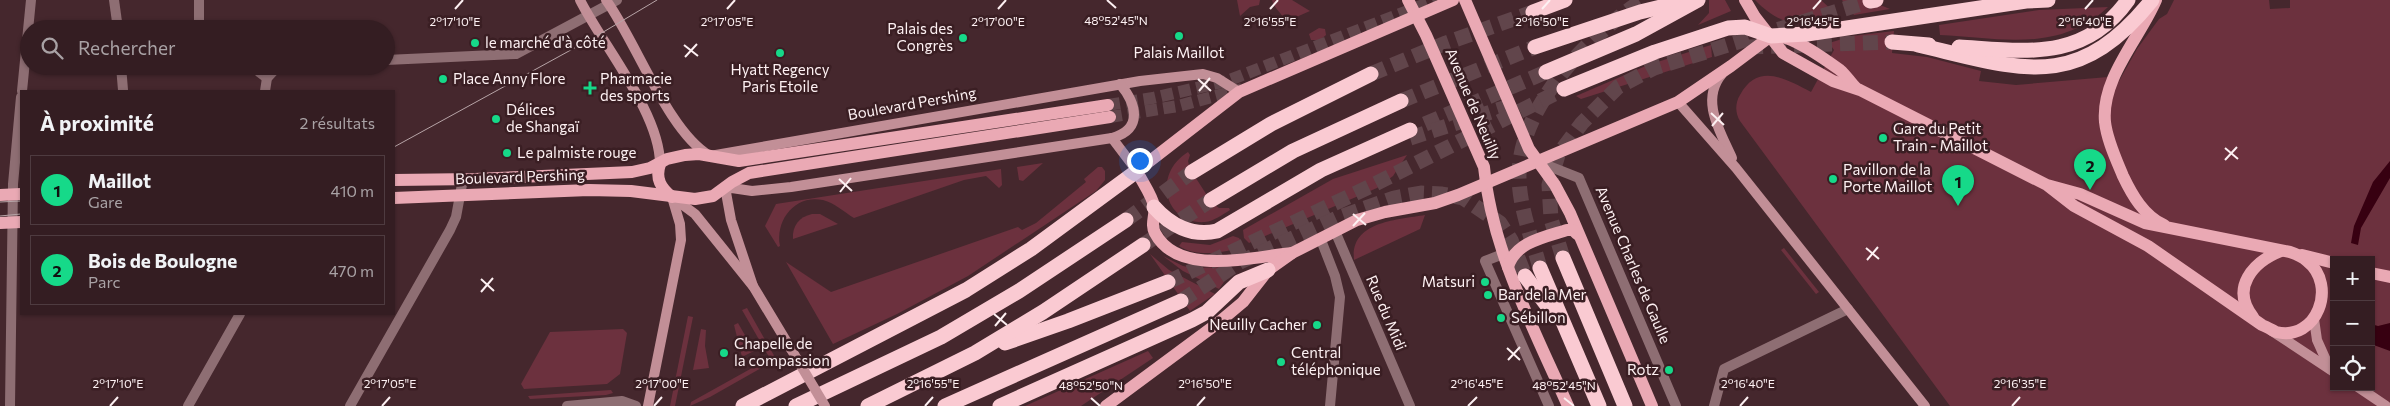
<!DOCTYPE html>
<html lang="fr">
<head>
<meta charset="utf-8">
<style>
	:root { --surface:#341d22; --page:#3f2a2f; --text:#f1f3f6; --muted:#a9a2a5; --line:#4e3b40; --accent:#16d989 }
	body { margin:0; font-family:Commissioner,sans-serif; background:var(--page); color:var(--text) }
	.controls { position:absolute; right:15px; bottom:15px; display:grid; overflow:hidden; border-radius:0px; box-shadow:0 1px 4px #0004 }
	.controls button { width:45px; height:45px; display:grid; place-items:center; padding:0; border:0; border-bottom:1px solid var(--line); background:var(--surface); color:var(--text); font:25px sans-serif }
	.you { position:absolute; left:1139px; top:160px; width:18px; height:18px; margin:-12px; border:4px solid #fff; border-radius:50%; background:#1a73e8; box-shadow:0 0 0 8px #1a73e833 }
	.badge { display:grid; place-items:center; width:32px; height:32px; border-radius:50%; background:var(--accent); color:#111; font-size:16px; font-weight:700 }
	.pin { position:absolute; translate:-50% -41px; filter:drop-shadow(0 1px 2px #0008) }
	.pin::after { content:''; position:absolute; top:26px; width:18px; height:15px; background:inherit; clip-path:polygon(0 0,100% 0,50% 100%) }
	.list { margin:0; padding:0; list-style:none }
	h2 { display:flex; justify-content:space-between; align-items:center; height:65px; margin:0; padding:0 20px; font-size:21px }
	h2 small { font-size:16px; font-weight:400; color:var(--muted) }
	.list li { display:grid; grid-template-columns:32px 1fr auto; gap:15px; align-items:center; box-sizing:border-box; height:70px; margin:0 10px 10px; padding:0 10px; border:1px solid var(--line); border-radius:0px }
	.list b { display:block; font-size:19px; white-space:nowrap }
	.list p { margin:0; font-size:16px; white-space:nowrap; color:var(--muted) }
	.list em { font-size:16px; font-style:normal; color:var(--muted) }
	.icon { flex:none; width:28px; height:28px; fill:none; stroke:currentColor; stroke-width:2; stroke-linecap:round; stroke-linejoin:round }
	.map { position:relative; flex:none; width:2390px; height:406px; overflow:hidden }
	.search { position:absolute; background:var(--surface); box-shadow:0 1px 4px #0004; left:20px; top:20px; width:375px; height:55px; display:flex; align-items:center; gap:12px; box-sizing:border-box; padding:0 18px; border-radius:28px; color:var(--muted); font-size:19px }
	.panel { position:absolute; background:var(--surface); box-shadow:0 1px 4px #0004; left:20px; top:90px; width:375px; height:225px; border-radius:0px }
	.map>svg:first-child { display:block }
</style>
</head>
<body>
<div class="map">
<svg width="2390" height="406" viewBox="0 0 2390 406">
	<rect width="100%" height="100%" fill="#45272d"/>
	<g fill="#6c313e" fill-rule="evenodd">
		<polygon points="1237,0 1260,0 1259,5 1250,7 1240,16"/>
		<path d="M1272,0h20l18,11 -25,11c-3,-10 -11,-13 -13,-22z"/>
		<polygon points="1709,0 1725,0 1731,11 1698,25 1709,13"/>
		<path d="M1755,0h66l16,15 4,7c-37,5 -59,6 -86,-22z"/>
		<polygon points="1842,0 1868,0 1890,9 1854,15"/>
		<path d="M2174,0h95l1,9 20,-1v-8h100v406h-440l-210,-285c-5,-8 -5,-18 0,-26 18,-33 46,-16 71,-3l23,-42 -5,-7 23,-7 42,-5 -2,22 35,4 54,14 -2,10 37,4 92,-8 11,4 18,-32 22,-30 8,-5zM2334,260h37v127h-37z"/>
		<path d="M2108,7c-49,46 -107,31 -168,28l-1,-10 100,-15z"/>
		<polygon points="1319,28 1325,29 1326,35 1320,40 1311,40 1309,34"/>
		<polygon points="1711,45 1712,57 1581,99 1576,96 1648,65"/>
		<path d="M1188,152l2,3 -2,6 2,8 22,34 7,5h10l1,2c-8,5 -16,11 -25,12 -39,3 -54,-47 -17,-70z"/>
		<polygon points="1407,155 1393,176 1377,188 1249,243 1244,238 1243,230 1333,179"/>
		<polygon points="1043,163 1023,181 1019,180 1017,167"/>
		<polygon points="1102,167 1105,171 1105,180 1096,191 968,276 897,314 833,344 786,262 831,292 1018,227 1022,230 1036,223 1086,182 1084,179 1098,167"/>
		<path d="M1001,169l1,16 -3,3 -13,-12 -22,4 -110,38c-10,-6 -19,-15 -31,-18 -28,-6 -48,20 -43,46l-2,1 -13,-21 11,-22z"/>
		<path d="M812,214h8l18,10 -45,15c-1,-13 6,-22 19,-25z"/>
		<path d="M1425,215l-5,14 -66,31c-4,-39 43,-40 71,-45z"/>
		<path d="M1233,236l6,2 4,7c-16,9 -48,12 -64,1l3,-4 28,3z"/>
		<polygon points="1784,248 1819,292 1816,294 1781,250"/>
		<polygon points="1150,254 1169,270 1215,294 1190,311"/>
		<polygon points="1163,256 1183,266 1194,268 1220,267 1227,271 1226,279 1219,289 1183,271"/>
		<polygon points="747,308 776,359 772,362 742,310"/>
		<polygon points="688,316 693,317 675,406 670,406"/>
		<polygon points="738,323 754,351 742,357 734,325"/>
		<polygon points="623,329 627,333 620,374 607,384 524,389 521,384 550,332"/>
		<polygon points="701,329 706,330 705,346 709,368 693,370"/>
		<polygon points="1148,351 1153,358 1081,406 1025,406"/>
		<polygon points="761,363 763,367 710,397 690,406 691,402"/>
		<polygon points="611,390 613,393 606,395 530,399 528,396"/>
	</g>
	<g fill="#370011">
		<polygon points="2390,161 2390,178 2361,228 2358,245 2351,243 2354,226 2373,182"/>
		<polygon points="2390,323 2390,351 2371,344 2371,324 2378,326"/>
	</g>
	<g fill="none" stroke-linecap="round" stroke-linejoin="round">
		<g stroke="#61454b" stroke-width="12" stroke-dasharray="12 6" stroke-linecap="butt">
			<polyline points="1108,105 1153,98 1227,81 1436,0"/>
			<polyline points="1110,117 1178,106 1242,89"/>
		</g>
		<g stroke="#61454b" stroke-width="15" stroke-dasharray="15 8" stroke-linecap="butt">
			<polyline points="1748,47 1892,42"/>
			<polyline points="1371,74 1446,43 1533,12"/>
			<polyline points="1401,101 1535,47"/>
			<polyline points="1425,124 1546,72"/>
			<polyline points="1410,138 1519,103"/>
			<polyline points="1126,220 1192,172"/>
			<polyline points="1143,245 1211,200"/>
			<polyline points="1563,258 1551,219 1549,185 1558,155 1582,123 1618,87 1654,68 1870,1"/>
			<path d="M1540,268c-8,-29 -20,-59 -21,-89 -2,-71 69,-143 124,-179"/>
			<polyline points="1168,282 1369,187 1564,89"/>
			<polyline points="1181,301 1240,262 1337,218 1394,198 1421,193 1442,194 1463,198 1500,223 1511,240 1525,276"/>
		</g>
		<g stroke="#8e6e73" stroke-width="10">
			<polyline points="114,0 118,29"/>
			<polyline points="199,29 199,0"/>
			<polyline points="386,60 516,54 617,0"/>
			<polyline points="121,66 123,90"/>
			<polyline points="258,66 259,72 267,78"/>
			<polyline points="22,91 31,0"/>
			<polyline points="265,91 267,78 278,66"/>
			<polyline points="1536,161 1579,178 1676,406"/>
			<polyline points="1335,231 1410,406"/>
			<polyline points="1321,240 1335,276 1340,297 1330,406"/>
			<polyline points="1503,254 1485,261 1549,406"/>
			<polyline points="10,406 13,184 21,97"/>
			<polyline points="188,406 240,314"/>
			<polyline points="350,406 450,230 456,217 463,179"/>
			<polyline points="567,406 622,401 636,406"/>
			<polyline points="1714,406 1724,369 1848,309"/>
		</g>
		<g stroke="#c28f97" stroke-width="10">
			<path d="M580,0c23,46 80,113 80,164"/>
			<path d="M606,0c30,41 62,132 104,156l430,-75 63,-7 14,4 22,14"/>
			<path d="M1722,74c-22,26 -2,57 10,84"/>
			<polyline points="1678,102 1736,168 1925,406"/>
			<polyline points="1112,138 1137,171"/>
			<polyline points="672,197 695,214 753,286 791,349"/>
			<path d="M753,286l-22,-66 -6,-33 27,4 39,-4 321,-49c32,-9 24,-35 8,-54"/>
			<polyline points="2314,319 2317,340 2330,369"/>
			<polyline points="2272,331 2334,372"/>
			<polyline points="2358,387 2386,406"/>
			<polyline points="648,406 681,240 680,224 672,197"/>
		</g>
		<g stroke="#eaa9b4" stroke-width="12">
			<path d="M1408,0l18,35 58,132c8,84 50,162 84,239"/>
			<polyline points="1465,0 1529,149 1555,185 1570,213 1652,406"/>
			<path d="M1745,0l10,17 28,36 50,28 27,9 187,95 27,21 74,40 114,79c5,2 10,5 14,7 41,10 62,-47 31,-71 -4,-4 -11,-7 -17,-9l-145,-29 -65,-29 -33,-9"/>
			<path d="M2156,0c-16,38 -55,78 -51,122 2,18 11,37 18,54 9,19 21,40 41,49"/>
			<path d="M1781,37c16,2 45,23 59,33 6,5 10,12 16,18"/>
			<path d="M660,164c-5,15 1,24 12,33"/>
			<polyline points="394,180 475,179 632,172 650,168 667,159 685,155 699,154 739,161 1108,105"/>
			<polyline points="0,195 21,194"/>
			<polyline points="394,198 589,190 631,191 695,199 713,196 732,182 749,173 1110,117"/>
			<polyline points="0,223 21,222"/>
			<path d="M1292,253c-40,4 -114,24 -137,-20 -5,-9 1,-18 -1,-27 -2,-11 -12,-24 -17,-35l102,-79 214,-92"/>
			<polyline points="2302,255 2334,263"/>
			<path d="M1508,267c7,-25 37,-30 59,-37h6l4,4"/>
			<polyline points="2371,273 2390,277"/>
			<path d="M2253,317c-23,-29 0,-55 28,-66"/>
			<polyline points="1106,406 1218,323 1243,302 1268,270 1292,253 1357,220 1385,212 1435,203 1458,195 1678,102 1731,66 1771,36"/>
		</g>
		<g stroke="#facad2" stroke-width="15">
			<polyline points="1870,1 1876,0"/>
			<polyline points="1533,12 1565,0"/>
			<polyline points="1892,42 1929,45"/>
			<path d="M1918,45c103,24 158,49 234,-45"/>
			<polyline points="1535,47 1640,12 1686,1"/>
			<path d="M1959,47c66,4 125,15 169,-47"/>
			<polyline points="1546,72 1636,34 1698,0"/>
			<polyline points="1564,89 1655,52 1728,28 1745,27 1771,36 1807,34 2026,1 2048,0"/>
			<polyline points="1192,172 1271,124 1371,74"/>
			<polyline points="1211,200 1293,151 1401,101"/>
			<path d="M1154,207c16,18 38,30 63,24l104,-61 89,-40"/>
			<polyline points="1563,258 1625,406"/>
			<polyline points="1540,268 1599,406"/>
			<polyline points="1525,276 1552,312"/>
			<polyline points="1005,343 1068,321 1168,282"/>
			<polyline points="743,406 966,290 1031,249 1137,171"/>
			<polyline points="796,406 941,337 1019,291 1126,220"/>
			<polyline points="868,406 975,353 1043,312 1143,245"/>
			<polyline points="945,406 1181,301"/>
			<polyline points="1000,406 1192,320 1207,312 1239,282 1268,270"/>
		</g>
		<g stroke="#b7a4a7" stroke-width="1">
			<polyline points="394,147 600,34 657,0"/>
			<polyline points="0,202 21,201"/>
			<polyline points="0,216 21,214"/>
		</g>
		<polyline stroke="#c28f97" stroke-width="10" points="791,349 825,406"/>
	</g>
	<path fill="none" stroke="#fdf0f2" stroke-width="2" d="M1107,0l9,8M455,9l8,-9M727,9l8,-9M998,9l8,-9M1270,9l8,-9M1542,9l8,-9M1813,9l8,-9M2085,9l8,-9M684,45l14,11M685,57l12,-13M1198,79l13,12M1199,91l11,-13M1711,113l13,12M1712,126l11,-13M2225,148l13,11M2225,160l12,-13M839,179l13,12M840,192l11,-14M1353,214l13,11M1353,226l12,-13M1866,248l13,11M1867,260l11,-13M481,279l13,12M481,292l12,-14M994,314l13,11M995,326l11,-13M1507,348l13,12M1508,360l12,-13M1091,398l9,8M1564,398l10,8M110,406l8,-9M382,406l8,-9M654,406l8,-9M925,406l8,-9M1197,406l8,-9M1468,406l9,-9M1740,406l8,-9M2012,406l8,-9"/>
	<g fill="#16d989" stroke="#3a1e23" stroke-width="2">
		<circle cx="1179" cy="36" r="5"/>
		<circle cx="963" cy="38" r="5"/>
		<circle cx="475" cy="43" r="5"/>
		<circle cx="780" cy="53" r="5"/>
		<circle cx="443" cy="79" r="5"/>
		<path d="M587.5 80.5h5v5h5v5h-5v5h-5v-5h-5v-5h5z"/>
		<circle cx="496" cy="119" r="5"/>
		<circle cx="1883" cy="138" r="5"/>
		<circle cx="507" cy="153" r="5"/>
		<circle cx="1833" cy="179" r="5"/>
		<circle cx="1485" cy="282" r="5"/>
		<circle cx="1488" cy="295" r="5"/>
		<circle cx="1501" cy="318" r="5"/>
		<circle cx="1317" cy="325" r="5"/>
		<circle cx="724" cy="353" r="5"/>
		<circle cx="1281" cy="362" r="5"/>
		<circle cx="1669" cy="370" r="5"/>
	</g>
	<g text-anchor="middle" stroke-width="5" stroke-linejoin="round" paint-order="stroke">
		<g font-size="15" fill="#fdf0f2" stroke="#3a1e23" text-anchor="start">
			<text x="953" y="34" text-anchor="end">Palais des<tspan x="953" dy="17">Congrès</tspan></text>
			<text x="485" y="48">le marché d'à côté</text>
			<text x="1179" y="58" text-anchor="middle">Palais Maillot</text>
			<text x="780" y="75" text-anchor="middle">Hyatt Regency<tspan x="780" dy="17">Paris Etoile</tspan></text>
			<text x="453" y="84">Place Anny Flore</text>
			<text x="600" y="84">Pharmacie<tspan x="600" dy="17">des sports</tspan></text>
			<text x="506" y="115">Délices<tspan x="506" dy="17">de Shangaï</tspan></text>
			<text x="1893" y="134">Gare du Petit<tspan x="1893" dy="17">Train - Maillot</tspan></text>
			<text x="517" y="158">Le palmiste rouge</text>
			<text x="1843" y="175">Pavillon de la<tspan x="1843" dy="17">Porte Maillot</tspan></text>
			<text x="1475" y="287" text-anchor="end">Matsuri</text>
			<text x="1498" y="300">Bar de la Mer</text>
			<text x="1511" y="323">Sébillon</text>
			<text x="1307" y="330" text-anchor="end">Neuilly Cacher</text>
			<text x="734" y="349">Chapelle de<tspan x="734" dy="17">la compassion</tspan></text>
			<text x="1291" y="358">Central<tspan x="1291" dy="17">téléphonique</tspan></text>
			<text x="1659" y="375" text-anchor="end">Rotz</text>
		</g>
		<g font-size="15" fill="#fdf0f2" stroke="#3a1e23">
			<text transform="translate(912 104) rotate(-10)" y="5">Boulevard Pershing</text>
			<text transform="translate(1473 104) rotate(67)" y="5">Avenue de Neuilly</text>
			<text transform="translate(520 177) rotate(-2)" y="5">Boulevard Pershing</text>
			<text transform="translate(1633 265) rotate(67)" y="5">Avenue Charles de Gaulle</text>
			<text transform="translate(1386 313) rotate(67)" y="5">Rue du Midi</text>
		</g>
	</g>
	<g font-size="12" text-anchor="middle" fill="#fdf0f2" stroke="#3a1e23" stroke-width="5" stroke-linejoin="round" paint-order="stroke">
		<text x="1116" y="25">48°52'45"N</text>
		<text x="455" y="26">2°17'10"E</text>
		<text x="727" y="26">2°17'05"E</text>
		<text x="998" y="26">2°17'00"E</text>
		<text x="1270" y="26">2°16'55"E</text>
		<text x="1542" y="26">2°16'50"E</text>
		<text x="1813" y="26">2°16'45"E</text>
		<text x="2085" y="26">2°16'40"E</text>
		<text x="118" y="388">2°17'10"E</text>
		<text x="390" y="388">2°17'05"E</text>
		<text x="662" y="388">2°17'00"E</text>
		<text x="933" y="388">2°16'55"E</text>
		<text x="1205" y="388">2°16'50"E</text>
		<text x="1477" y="388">2°16'45"E</text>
		<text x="1748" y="388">2°16'40"E</text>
		<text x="2020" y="388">2°16'35"E</text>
		<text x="1091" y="390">48°52'50"N</text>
		<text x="1564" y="390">48°52'45"N</text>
	</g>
</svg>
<div class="controls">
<button>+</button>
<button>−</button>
<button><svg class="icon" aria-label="locate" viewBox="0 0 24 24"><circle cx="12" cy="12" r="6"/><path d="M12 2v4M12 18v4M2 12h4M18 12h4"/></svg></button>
</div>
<div class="you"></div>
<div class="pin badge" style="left:1958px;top:206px">1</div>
<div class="pin badge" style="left:2090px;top:190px">2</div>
<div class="search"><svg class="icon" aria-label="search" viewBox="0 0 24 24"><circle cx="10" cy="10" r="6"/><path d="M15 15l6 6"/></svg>Rechercher</div>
<section class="panel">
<h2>À proximité<small>2 résultats</small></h2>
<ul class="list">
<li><span class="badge">1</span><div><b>Maillot</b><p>Gare</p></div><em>410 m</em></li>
<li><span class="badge">2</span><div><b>Bois de Boulogne</b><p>Parc</p></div><em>470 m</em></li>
</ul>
</section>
</div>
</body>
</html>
